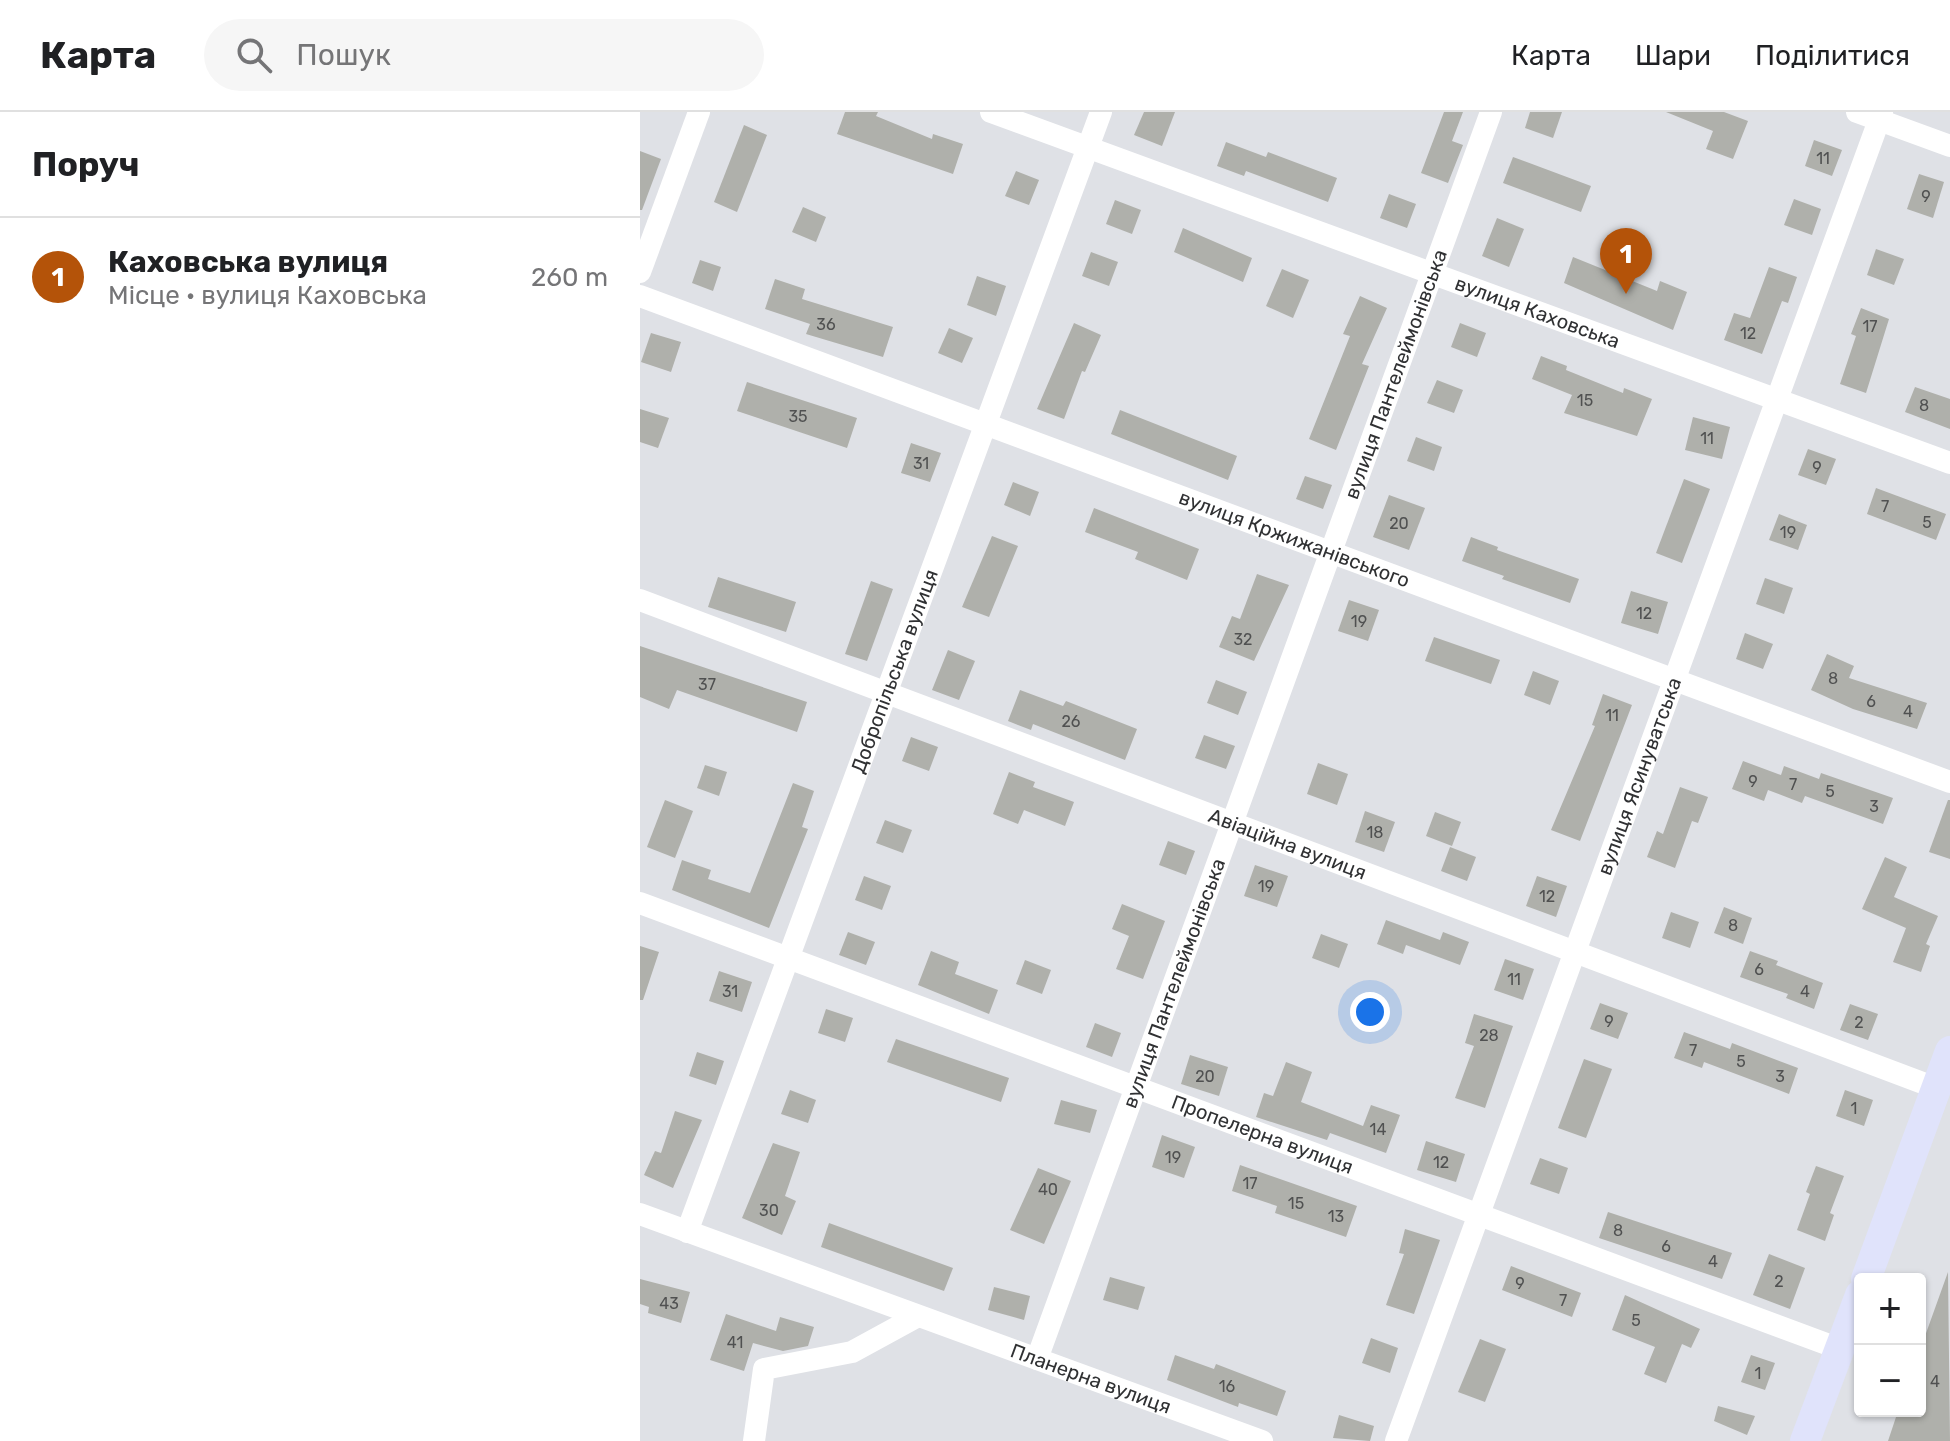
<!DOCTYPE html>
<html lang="uk">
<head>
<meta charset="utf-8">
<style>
	:root { --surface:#fff; --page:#f6f6f6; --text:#202124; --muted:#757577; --line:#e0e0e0; --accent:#b45309 }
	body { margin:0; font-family:Rubik,sans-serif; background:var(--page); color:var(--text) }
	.controls { position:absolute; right:24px; bottom:24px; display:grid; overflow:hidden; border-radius:8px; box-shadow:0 2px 6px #0004 }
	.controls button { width:72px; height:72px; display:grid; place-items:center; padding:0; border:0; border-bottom:2px solid var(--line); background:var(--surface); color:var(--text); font:40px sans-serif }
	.you { position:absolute; left:730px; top:900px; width:28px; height:28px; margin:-20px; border:6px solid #fff; border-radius:50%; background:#1a73e8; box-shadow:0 0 0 12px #1a73e833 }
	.badge { display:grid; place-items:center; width:52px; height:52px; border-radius:50%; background:var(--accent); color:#fff; font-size:26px; font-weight:700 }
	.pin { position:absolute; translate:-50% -66px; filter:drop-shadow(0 2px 4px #0008) }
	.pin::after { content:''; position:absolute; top:42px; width:28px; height:24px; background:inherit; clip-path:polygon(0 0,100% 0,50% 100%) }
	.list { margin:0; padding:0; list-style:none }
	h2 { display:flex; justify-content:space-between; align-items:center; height:104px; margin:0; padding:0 32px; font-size:34px }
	h2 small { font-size:26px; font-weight:400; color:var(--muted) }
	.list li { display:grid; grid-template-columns:52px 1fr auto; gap:24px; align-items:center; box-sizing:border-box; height:120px; padding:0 32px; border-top:2px solid var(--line) }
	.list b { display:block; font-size:30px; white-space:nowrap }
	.list p { margin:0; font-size:26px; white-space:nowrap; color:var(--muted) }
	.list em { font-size:26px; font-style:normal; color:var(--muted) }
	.icon { flex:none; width:44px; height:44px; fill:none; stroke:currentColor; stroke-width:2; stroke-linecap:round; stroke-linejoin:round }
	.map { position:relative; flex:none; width:1310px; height:1329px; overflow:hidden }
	header { display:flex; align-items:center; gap:48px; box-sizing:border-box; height:112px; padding:0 40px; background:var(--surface); border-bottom:2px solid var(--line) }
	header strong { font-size:38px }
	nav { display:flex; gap:44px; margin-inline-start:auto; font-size:28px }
	.search { width:560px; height:72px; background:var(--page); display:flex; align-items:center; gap:20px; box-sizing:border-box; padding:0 28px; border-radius:44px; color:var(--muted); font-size:30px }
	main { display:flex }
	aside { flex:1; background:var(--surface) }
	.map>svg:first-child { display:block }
</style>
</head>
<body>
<header>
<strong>Карта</strong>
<div class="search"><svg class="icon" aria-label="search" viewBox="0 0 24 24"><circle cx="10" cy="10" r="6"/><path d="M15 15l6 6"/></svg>Пошук</div>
<nav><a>Карта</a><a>Шари</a><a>Поділитися</a></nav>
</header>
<main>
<aside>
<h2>Поруч<small></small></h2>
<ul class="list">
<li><span class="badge">1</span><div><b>Каховська вулиця</b><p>Місце · вулиця Каховська</p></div><em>260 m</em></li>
</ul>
</aside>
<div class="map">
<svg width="1310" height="1329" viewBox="0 0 1310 1329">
	<rect width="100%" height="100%" fill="#dfe1e6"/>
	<g fill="#afb0ab">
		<polygon points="205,0 238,0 236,4 292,27 293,22 323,32 313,62 197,22"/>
		<polygon points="504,0 535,0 522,34 494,23"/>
		<polygon points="804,0 823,0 812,29 823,33 808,71 781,61"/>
		<polygon points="890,0 922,0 913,26 885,16"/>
		<polygon points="1026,0 1084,0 1108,9 1093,47 1066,37 1073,19"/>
		<polygon points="104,13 127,23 97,100 74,90"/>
		<polygon points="1174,28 1202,38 1192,64 1165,54"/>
		<polygon points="586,30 626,45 628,40 697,66 688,90 606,59 604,64 577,54"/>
		<polygon points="0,39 21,47 2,98 0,98"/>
		<polygon points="873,45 951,74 941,100 863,71"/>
		<polygon points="376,59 399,68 389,93 365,84"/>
		<polygon points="1279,62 1304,70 1293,106 1267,97"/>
		<polygon points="749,82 776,92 767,116 740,106"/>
		<polygon points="1154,87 1181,97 1172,123 1144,113"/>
		<polygon points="475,88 501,98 492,122 466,112"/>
		<polygon points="163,95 186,105 176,130 152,120"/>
		<polygon points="857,106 884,117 869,155 842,144"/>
		<polygon points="543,116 612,146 603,170 534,140"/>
		<polygon points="1236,137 1264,147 1254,173 1227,163"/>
		<polygon points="451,140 478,150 469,174 442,164"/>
		<polygon points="933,145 1017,179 1020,169 1047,180 1033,218 924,171"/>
		<polygon points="60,148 81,155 73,179 52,171"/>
		<polygon points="1129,155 1157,165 1148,191 1142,189 1122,242 1084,228 1094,201 1110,206"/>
		<polygon points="642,157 669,168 653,206 626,194"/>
		<polygon points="337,164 366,174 356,204 327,193"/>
		<polygon points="135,167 165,177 162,187 253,215 243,245 166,222 170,212 125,197"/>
		<polygon points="720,184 747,196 722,252 729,254 696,338 669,327 710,224 703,222"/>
		<polygon points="1221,196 1249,207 1226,281 1200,272 1216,224 1211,222"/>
		<polygon points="434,211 461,223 445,260 442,259 424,307 397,297"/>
		<polygon points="820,211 846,221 837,245 811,235"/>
		<polygon points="309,216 333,226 322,251 298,241"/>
		<polygon points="11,221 41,230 31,260 1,250"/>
		<polygon points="901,244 927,254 926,258 983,281 984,276 1012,287 997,324 924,301 932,283 892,267"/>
		<polygon points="797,268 823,278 814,301 787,291"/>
		<polygon points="107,270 217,306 207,336 97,299"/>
		<polygon points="1275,275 1310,287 1310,317 1265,300"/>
		<polygon points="0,297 29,306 18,336 0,330"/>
		<polygon points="480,298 597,344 588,368 471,322"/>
		<polygon points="1053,305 1090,315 1082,347 1045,338"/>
		<polygon points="776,325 802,335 794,359 767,349"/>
		<polygon points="271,331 301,341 290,370 261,361"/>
		<polygon points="1168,337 1196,347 1186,373 1158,363"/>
		<polygon points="665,364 692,373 683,397 656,387"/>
		<polygon points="1044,367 1070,377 1042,451 1016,441"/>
		<polygon points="373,370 399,380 390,404 364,393"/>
		<polygon points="1236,376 1306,402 1296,428 1227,402"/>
		<polygon points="749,383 785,396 769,438 733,425"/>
		<polygon points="454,396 559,437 547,468 495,447 498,440 445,420"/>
		<polygon points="1139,402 1167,413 1158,438 1129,428"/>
		<polygon points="352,424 378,434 349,505 322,495"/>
		<polygon points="831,425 858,435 857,438 939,467 930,491 862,467 864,464 822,449"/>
		<polygon points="617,462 649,473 614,549 579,535 592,504 600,507"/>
		<polygon points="78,465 156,490 146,520 68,495"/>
		<polygon points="1125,466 1153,476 1144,502 1116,492"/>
		<polygon points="231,469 253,477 227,549 205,542"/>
		<polygon points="991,479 1028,490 1018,522 981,511"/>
		<polygon points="709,488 739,498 728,529 698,519"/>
		<polygon points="1105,521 1133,532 1123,557 1096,547"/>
		<polygon points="794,525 860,548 851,572 785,549"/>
		<polygon points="0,534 167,590 157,620 37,578 29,597 0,585"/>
		<polygon points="308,538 335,549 319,588 292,578"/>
		<polygon points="1187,542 1214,554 1209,566 1287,591 1277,617 1213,597 1171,578"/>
		<polygon points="893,559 919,569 910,593 884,583"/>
		<polygon points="576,568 607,580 598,603 567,591"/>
		<polygon points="380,578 423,594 426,589 497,617 485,648 393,612 391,618 368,609"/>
		<polygon points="963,582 992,593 940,729 911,718 955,614 952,613"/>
		<polygon points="564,623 595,634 586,657 555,646"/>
		<polygon points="271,625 298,635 289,659 262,649"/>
		<polygon points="1103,649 1141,663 1144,654 1179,667 1181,661 1253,686 1243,712 1165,684 1162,691 1128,678 1124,689 1092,677"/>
		<polygon points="678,651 708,662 697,693 667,682"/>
		<polygon points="65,653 87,660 79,684 57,676"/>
		<polygon points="369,660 395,670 393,675 434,690 425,714 384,698 378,712 353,702"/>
		<polygon points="153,671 174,679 162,715 168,717 129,816 32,778 42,748 71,758 68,767 110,781"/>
		<polygon points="1040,675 1068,685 1058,711 1052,709 1035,756 1007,745 1017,719 1023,722"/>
		<polygon points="25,688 53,699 35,746 7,735"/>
		<polygon points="1308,688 1310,688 1310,747 1289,740"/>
		<polygon points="725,699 755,710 744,740 715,730"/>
		<polygon points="795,700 821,710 812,734 786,724"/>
		<polygon points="245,708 272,718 263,741 236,731"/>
		<polygon points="528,729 555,739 546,763 519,753"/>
		<polygon points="810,735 836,745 827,769 801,759"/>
		<polygon points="1245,745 1267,755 1254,785 1298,804 1286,832 1290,834 1281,860 1253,850 1266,816 1222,797"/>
		<polygon points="615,753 648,764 637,795 604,784"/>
		<polygon points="224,764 251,774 242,798 215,788"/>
		<polygon points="897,764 927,774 916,805 886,794"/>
		<polygon points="482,792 525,809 503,867 476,857 489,824 472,817"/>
		<polygon points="1084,795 1112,806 1103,832 1074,821"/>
		<polygon points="1031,800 1059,810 1050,836 1022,826"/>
		<polygon points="746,808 800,828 803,820 829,830 820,853 766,833 763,842 737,832"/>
		<polygon points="208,820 235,830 226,853 199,843"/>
		<polygon points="681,822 708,832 699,856 672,846"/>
		<polygon points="0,834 19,840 3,888 0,888"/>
		<polygon points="291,839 319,850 315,862 358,878 349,902 278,873"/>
		<polygon points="1110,839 1138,849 1136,853 1183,871 1174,897 1146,886 1148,882 1100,865"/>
		<polygon points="865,847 894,857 883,888 854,878"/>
		<polygon points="385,848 411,858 402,882 376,872"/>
		<polygon points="79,859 112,870 102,900 69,889"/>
		<polygon points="960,891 988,901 978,927 950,917"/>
		<polygon points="1210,892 1238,902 1228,928 1200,918"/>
		<polygon points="186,897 213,906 205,930 178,921"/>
		<polygon points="834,902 873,914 845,996 815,986 834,934 825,931"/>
		<polygon points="455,911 481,921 472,945 446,935"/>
		<polygon points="1044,920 1090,937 1092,931 1158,956 1149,982 1064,950 1062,956 1034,946"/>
		<polygon points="256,927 369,966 361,990 247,950"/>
		<polygon points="57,940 84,949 76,973 49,964"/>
		<polygon points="550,943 588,955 579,984 541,972"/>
		<polygon points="944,947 972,957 946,1026 918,1016"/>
		<polygon points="646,950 672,960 661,990 723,1014 731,993 760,1003 746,1041 690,1021 687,1028 616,1005 624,981 633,984"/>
		<polygon points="150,978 176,988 168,1011 141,1002"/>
		<polygon points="1205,978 1233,988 1224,1014 1196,1004"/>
		<polygon points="421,988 457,998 450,1021 414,1012"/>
		<polygon points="35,999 62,1008 33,1076 4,1063 15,1039 21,1041"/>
		<polygon points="522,1023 555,1035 544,1066 512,1055"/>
		<polygon points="786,1029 825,1042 816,1070 777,1058"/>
		<polygon points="133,1031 160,1040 145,1084 156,1089 142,1123 102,1106"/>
		<polygon points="900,1046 928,1056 919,1082 890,1072"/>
		<polygon points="600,1053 717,1094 706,1125 635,1101 637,1094 592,1079"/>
		<polygon points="1176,1054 1204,1064 1190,1101 1194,1103 1185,1129 1157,1118 1170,1082 1166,1080"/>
		<polygon points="398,1056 431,1069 404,1132 370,1118"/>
		<polygon points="968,1100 1092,1141 1082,1167 959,1126"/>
		<polygon points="189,1111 313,1156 304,1179 181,1135"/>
		<polygon points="765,1117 800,1128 774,1202 746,1193 764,1142 759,1141"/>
		<polygon points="1129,1142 1165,1156 1150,1197 1113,1183"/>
		<polygon points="871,1154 941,1181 932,1205 862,1178"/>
		<polygon points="1308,1160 1310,1329 1248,1329 1258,1299 1280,1299 1280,1238"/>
		<polygon points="470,1165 505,1175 498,1198 463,1188"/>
		<polygon points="0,1167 50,1180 41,1211 8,1201 9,1195 0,1192"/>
		<polygon points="354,1175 390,1184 384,1208 348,1198"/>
		<polygon points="985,1183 1060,1217 1051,1236 1042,1232 1026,1271 1004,1262 1015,1235 972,1218"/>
		<polygon points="86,1202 136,1219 140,1205 174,1215 168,1234 143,1239 113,1231 104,1259 70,1248"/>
		<polygon points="731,1226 758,1236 750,1261 722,1251"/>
		<polygon points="840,1227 866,1237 845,1290 818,1280"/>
		<polygon points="535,1243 574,1257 576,1252 646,1279 637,1304 599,1291 598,1295 527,1268"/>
		<polygon points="1111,1243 1135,1251 1125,1278 1101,1270"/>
		<polygon points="1078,1294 1115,1304 1107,1323 1074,1309"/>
		<polygon points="699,1303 734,1314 730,1329 693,1326"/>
	</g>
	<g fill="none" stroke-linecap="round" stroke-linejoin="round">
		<g stroke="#fff" stroke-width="22">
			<path id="s1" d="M351,0l959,351"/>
			<polyline points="1217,0 1310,34"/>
			<polyline points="0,160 59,0"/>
			<path id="s2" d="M0,184l1310,486"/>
			<path id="s3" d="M0,488l1296,488"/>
			<path id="s4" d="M0,791l1200,446"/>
			<path id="s5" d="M0,1102l622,227"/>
			<path id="s6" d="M47,1120l414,-1120"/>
			<path id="s7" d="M397,1247l454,-1247"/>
			<polyline points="114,1329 124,1257 212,1240 278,1204"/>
			<path id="s8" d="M756,1329l486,-1329"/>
		</g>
		<g stroke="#e0e3fb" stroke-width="30">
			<polyline points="1226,1167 1310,939"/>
			<polyline points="1165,1329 1220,1183"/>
		</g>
	</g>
	<g text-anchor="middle" stroke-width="6" stroke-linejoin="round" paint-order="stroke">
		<g font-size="16" fill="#505151">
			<text x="1183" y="52">11</text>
			<text x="1286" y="90">9</text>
			<text x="186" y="218">36</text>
			<text x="1230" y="220">17</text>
			<text x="1108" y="227">12</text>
			<text x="945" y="294">15</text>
			<text x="1284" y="299">8</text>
			<text x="158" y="310">35</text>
			<text x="1067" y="332">11</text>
			<text x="281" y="357">31</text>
			<text x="1177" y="361">9</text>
			<text x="1245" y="400">7</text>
			<text x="1287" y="416">5</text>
			<text x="759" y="417">20</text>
			<text x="1148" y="426">19</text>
			<text x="1004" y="507">12</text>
			<text x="719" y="515">19</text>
			<text x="603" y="533">32</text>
			<text x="1193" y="572">8</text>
			<text x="67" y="578">37</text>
			<text x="1231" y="595">6</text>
			<text x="1268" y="605">4</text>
			<text x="972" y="609">11</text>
			<text x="431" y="615">26</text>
			<text x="1113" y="675">9</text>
			<text x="1153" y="678">7</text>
			<text x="1190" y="685">5</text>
			<text x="1234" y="700">3</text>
			<text x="735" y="726">18</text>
			<text x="626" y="780">19</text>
			<text x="907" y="790">12</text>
			<text x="1093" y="819">8</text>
			<text x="1119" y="863">6</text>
			<text x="874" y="873">11</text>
			<text x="90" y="885">31</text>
			<text x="1165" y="885">4</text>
			<text x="969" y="915">9</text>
			<text x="1219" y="916">2</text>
			<text x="849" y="929">28</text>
			<text x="1053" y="944">7</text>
			<text x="1101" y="955">5</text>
			<text x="565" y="970">20</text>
			<text x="1140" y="970">3</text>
			<text x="1214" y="1002">1</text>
			<text x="738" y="1023">14</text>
			<text x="533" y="1051">19</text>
			<text x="801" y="1056">12</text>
			<text x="610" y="1077">17</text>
			<text x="408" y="1083">40</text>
			<text x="656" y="1097">15</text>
			<text x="129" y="1104">30</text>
			<text x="696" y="1110">13</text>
			<text x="978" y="1124">8</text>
			<text x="1026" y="1140">6</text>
			<text x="1073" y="1155">4</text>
			<text x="1139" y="1175">2</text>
			<text x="880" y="1177">9</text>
			<text x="923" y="1194">7</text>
			<text x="29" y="1197">43</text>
			<text x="996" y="1214">5</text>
			<text x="95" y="1236">41</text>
			<text x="1118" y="1267">1</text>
			<text x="1295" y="1275">4</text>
			<text x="587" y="1280">16</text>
		</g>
		<g font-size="20" fill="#303133" stroke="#dfe1e6">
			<text dy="7" stroke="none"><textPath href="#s1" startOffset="582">вулиця Каховська</textPath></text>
			<text dy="7" stroke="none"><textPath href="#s7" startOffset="1048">вулиця Пантелеймонівська</textPath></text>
			<text dy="7" stroke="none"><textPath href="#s2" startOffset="698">вулиця Кржижанівського</textPath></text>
			<text dy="7" stroke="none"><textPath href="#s6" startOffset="598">Добропільська вулиця</textPath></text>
			<text dy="7" stroke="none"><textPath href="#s8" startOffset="708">вулиця Ясинуватська</textPath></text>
			<text dy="7" stroke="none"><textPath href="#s3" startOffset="692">Авіаційна вулиця</textPath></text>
			<text dy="7" stroke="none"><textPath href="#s7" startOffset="400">вулиця Пантелеймонівська</textPath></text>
			<text dy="7" stroke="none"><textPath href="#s4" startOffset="664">Пропелерна вулиця</textPath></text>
			<text dy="7" stroke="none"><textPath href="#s5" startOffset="480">Планерна вулиця</textPath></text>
		</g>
	</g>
</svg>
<div class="controls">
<button>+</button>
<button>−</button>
</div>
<div class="you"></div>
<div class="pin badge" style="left:986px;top:182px">1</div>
</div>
</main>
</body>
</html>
